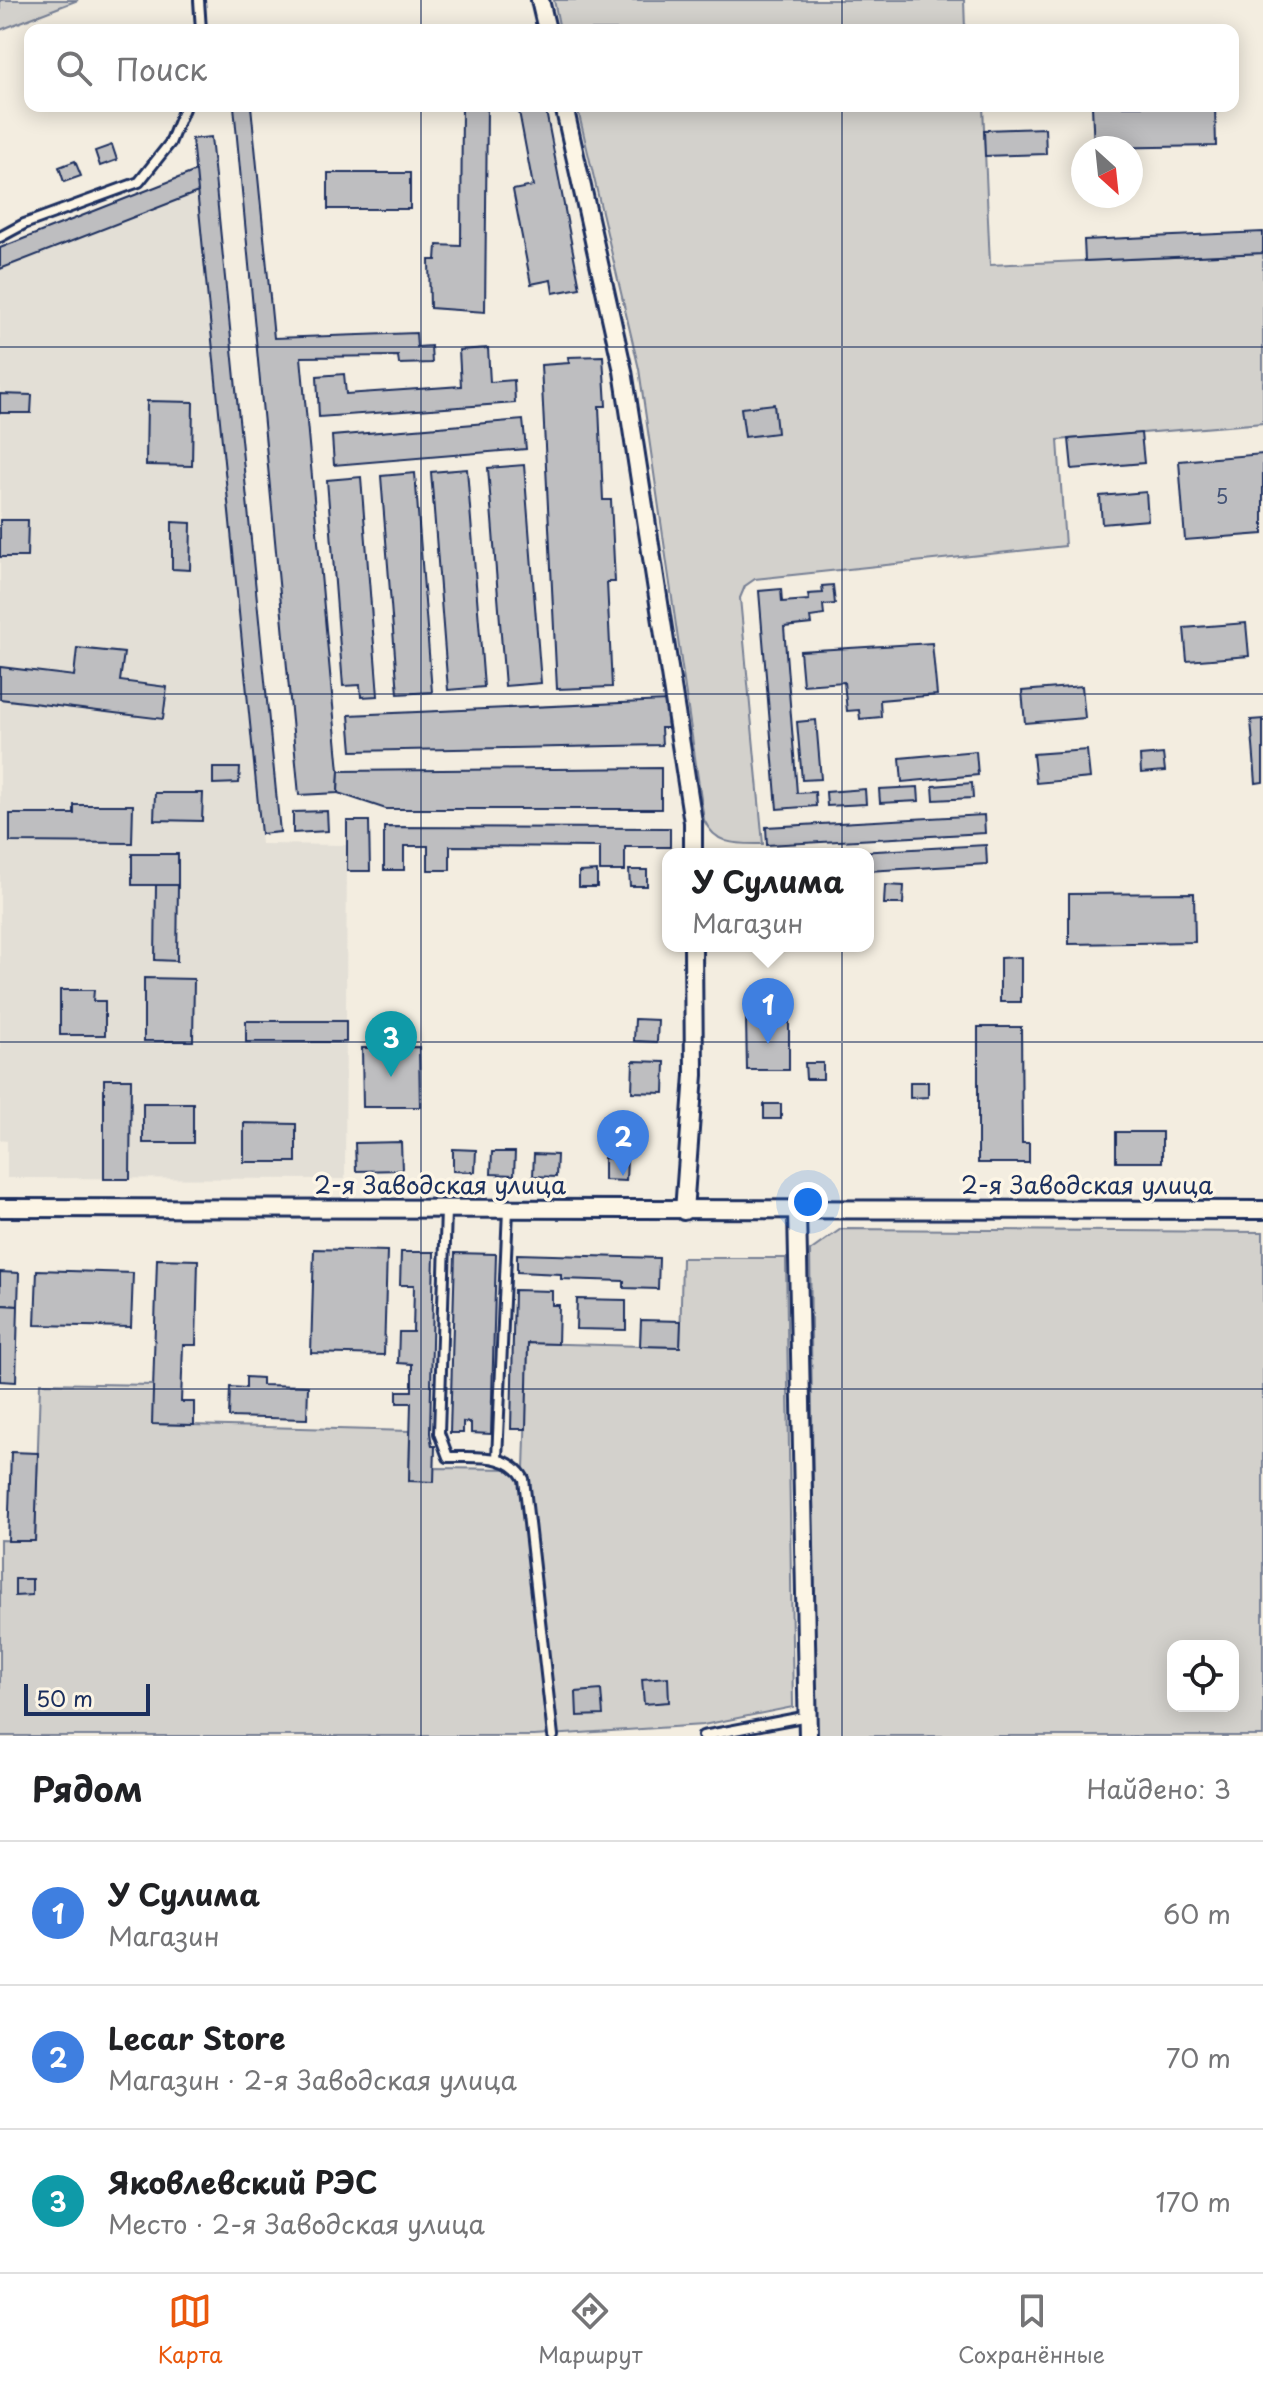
<!DOCTYPE html>
<html lang="ru">
<head>
<meta charset="utf-8">
<style>
	:root { --surface:#fff; --page:#f6f6f6; --text:#202124; --muted:#757577; --line:#e0e0e0; --accent:#ea580c }
	body { margin:0; font-family:"Playpen Sans",sans-serif; background:var(--page); color:var(--text) }
	.controls { position:absolute; right:24px; bottom:24px; display:grid; overflow:hidden; border-radius:16px; box-shadow:0 4px 20px #0003 }
	.controls button { width:72px; height:72px; display:grid; place-items:center; padding:0; border:0; border-bottom:2px solid var(--line); background:var(--surface); color:var(--text); font:40px sans-serif }
	.compass { position:absolute; left:1071px; top:136px; width:72px; height:72px; border-radius:50%; background:var(--surface); box-shadow:0 4px 20px #0003; rotate:153deg }
	.scale { position:absolute; left:24px; bottom:20px; width:126px; box-sizing:border-box; padding-left:8px; border:4px solid #1b2f5e; border-top:0; font-size:22px; line-height:28px; white-space:nowrap; color:#1b2f5e; -webkit-text-stroke:6px #fcf5e5; paint-order:stroke }
	.you { position:absolute; left:808px; top:1202px; width:28px; height:28px; margin:-20px; border:6px solid #fff; border-radius:50%; background:#1a73e8; box-shadow:0 0 0 12px #1a73e833 }
	.badge { display:grid; place-items:center; width:52px; height:52px; border-radius:50%; background:var(--accent); color:#fff; font-size:26px; font-weight:700 }
	.pin { position:absolute; translate:-50% -66px; filter:drop-shadow(0 2px 4px #0008) }
	.pin::after { content:''; position:absolute; top:42px; width:28px; height:24px; background:inherit; clip-path:polygon(0 0,100% 0,50% 100%) }
	.popup { position:absolute; left:662px; top:848px; width:212px; height:104px; box-sizing:border-box; display:grid; place-content:center; border-radius:16px; background:var(--surface); filter:drop-shadow(0 2px 6px #0005); font-size:26px; white-space:nowrap; color:var(--muted) }
	.popup b { font-size:30px; color:var(--text) }
	.popup::after { content:''; position:absolute; left:50%; top:100%; margin-left:-16px; border:16px solid transparent; border-top-color:var(--surface) }
	.list { margin:0; padding:0; list-style:none }
	h2 { display:flex; justify-content:space-between; align-items:center; height:104px; margin:0; padding:0 32px; font-size:34px }
	h2 small { font-size:26px; font-weight:400; color:var(--muted) }
	.list li { display:grid; grid-template-columns:52px 1fr auto; gap:24px; align-items:center; box-sizing:border-box; height:144px; padding:0 32px; border-top:2px solid var(--line) }
	.list b { display:block; font-size:30px; white-space:nowrap }
	.list p { margin:0; font-size:26px; white-space:nowrap; color:var(--muted) }
	.list em { font-size:26px; font-style:normal; color:var(--muted) }
	.icon { flex:none; width:44px; height:44px; fill:none; stroke:currentColor; stroke-width:2; stroke-linecap:round; stroke-linejoin:round }
	.map { position:relative; flex:none; width:1263px; height:1736px; overflow:hidden }
	.search { position:absolute; background:var(--surface); box-shadow:0 4px 20px #0003; left:24px; right:24px; top:24px; height:88px; display:flex; align-items:center; gap:20px; box-sizing:border-box; padding:0 28px; border-radius:16px; color:var(--muted); font-size:30px }
	.sheet { height:536px; background:var(--surface) }
	nav { display:flex; justify-content:space-around; align-items:center; box-sizing:border-box; height:112px; border-top:2px solid var(--line); background:var(--surface); font-size:22px; color:var(--muted) }
	nav a { display:grid; justify-items:center; gap:4px }
	nav .on { color:var(--accent) }
	.map>svg:first-child { display:block }
</style>
</head>
<body>
<div class="map">
<svg width="1263" height="1736" viewBox="0 0 1263 1736">
	<rect width="100%" height="100%" fill="#f3ede0"/>
	<filter id="ink" filterUnits="userSpaceOnUse"><feTurbulence type="fractalNoise" baseFrequency=".0125" numOctaves="2"/><feDisplacementMap in="SourceGraphic" scale="16" xChannelSelector="R" yChannelSelector="G"/><feConvolveMatrix kernelMatrix="1 2 1 2 8 2 1 2 1" color-interpolation-filters="sRGB"/></filter>
	<g filter="url(#ink)">
		<polygon fill="#e3dfd6" points="198,192 261,844 347,845 345,1179 7,1178 7,1141 0,1140 0,269"/>
		<g fill="#d3d1cc" stroke="#778095" stroke-width="2" fill-rule="evenodd">
			<polygon points="0,0 78,0 0,30"/>
			<polygon points="554,0 964,0 965,30 560,30"/>
			<path d="M577,106h406l7,159 273,-12v170l-205,17 7,106 -310,33 -10,7 -5,12 23,246c-26,0 -47,2 -59,-24l-65,-451z"/>
			<path d="M841,1229l422,3v504h-447l-6,-485zM1233,1646v60h-60v-60z"/>
			<polygon points="682,1258 786,1258 793,1707 703,1725 534,1736 0,1736 0,1540 35,1541 40,1383 153,1385 153,1424 410,1431 409,1481 434,1468 524,1469 528,1343 680,1347"/>
		</g>
		<g fill="#bebec0" stroke="#1b2f5e" stroke-width="2">
			<polygon points="234,106 251,106 274,338 416,333 417,347 431,346 432,363 399,364 398,356 301,357 339,771 338,793 299,795"/>
			<polygon points="462,106 487,106 485,312 430,308 429,260 436,260 437,245 461,246"/>
			<polygon points="518,106 545,106 580,288 553,293 551,280 531,284 513,190 533,186"/>
			<polygon points="1092,106 1215,106 1216,146 1094,148"/>
			<polygon points="1045,128 1046,154 985,156 984,130"/>
			<polygon points="211,137 280,832 261,834 192,139"/>
			<polygon points="112,145 117,160 100,166 95,151"/>
			<polygon points="75,161 81,176 64,182 59,167"/>
			<polygon points="196,171 198,192 0,269 0,248"/>
			<rect x="328" y="173" width="82" height="36"/>
			<polygon points="1263,232 1263,253 1085,261 1084,240"/>
			<polygon points="488,348 490,382 514,380 515,403 319,417 317,376 344,374 346,394 461,386 459,350"/>
			<polygon points="603,356 606,406 599,406 603,500 611,500 615,582 607,582 612,687 557,689 541,365 569,363 568,357"/>
			<polygon points="0,394 32,395 31,413 0,413"/>
			<polygon points="147,401 193,402 192,466 146,465"/>
			<polygon points="774,404 777,433 745,437 741,408"/>
			<polygon points="523,420 526,449 334,465 332,436"/>
			<polygon points="1141,433 1144,463 1072,469 1069,439"/>
			<polygon points="1263,454 1263,534 1185,540 1179,461"/>
			<polygon points="524,465 541,683 505,686 488,468"/>
			<polygon points="467,469 484,687 448,690 431,472"/>
			<polygon points="415,473 432,692 398,694 381,476"/>
			<polygon points="361,477 378,696 361,697 360,685 343,686 327,480"/>
			<polygon points="1146,492 1148,520 1102,524 1100,496"/>
			<polygon points="0,520 28,520 27,557 0,557"/>
			<polygon points="172,522 191,523 190,570 172,569"/>
			<polygon points="833,585 835,604 823,605 824,615 810,617 811,624 784,627 797,793 815,792 816,806 777,809 759,591 781,589 782,602 809,600 808,594 823,593 822,586"/>
			<polygon points="1246,623 1249,656 1187,661 1184,628"/>
			<polygon points="932,643 937,695 880,700 881,717 860,719 859,710 847,711 844,682 803,685 800,651"/>
			<polygon points="77,648 124,653 120,681 167,687 163,719 0,699 0,667 74,676"/>
			<polygon points="1082,686 1085,718 1025,723 1022,691"/>
			<polygon points="666,701 668,728 661,728 662,745 352,751 349,715"/>
			<polygon points="1263,719 1263,782 1256,783 1251,720"/>
			<polygon points="816,720 821,779 802,780 797,722"/>
			<polygon points="1087,750 1090,778 1036,783 1033,754"/>
			<polygon points="976,751 978,775 902,782 900,758"/>
			<polygon points="1163,754 1165,771 1141,773 1140,756"/>
			<polygon points="213,768 240,768 239,783 213,784"/>
			<polygon points="661,768 661,809 386,809 338,793 339,771"/>
			<polygon points="972,783 973,798 934,800 933,786"/>
			<polygon points="918,787 919,801 880,803 879,789"/>
			<polygon points="865,789 866,804 827,806 826,792"/>
			<polygon points="155,793 203,793 202,821 154,820"/>
			<polygon points="74,805 133,805 132,843 10,842 10,814 74,814"/>
			<polygon points="327,811 328,831 293,833 293,812"/>
			<polygon points="984,815 985,833 767,845 766,827"/>
			<polygon points="347,821 369,821 370,871 347,871"/>
			<polygon points="384,827 670,828 670,847 625,847 625,871 600,871 600,847 450,846 450,870 428,870 428,846 404,846 404,870 384,870"/>
			<polygon points="986,845 987,864 868,871 868,854 821,854"/>
			<rect x="132" y="854" width="46" height="31"/>
			<polygon points="629,870 647,870 647,886 630,886"/>
			<polygon points="597,871 597,887 579,887 579,872"/>
			<polygon points="156,885 178,885 177,961 155,960"/>
			<polygon points="885,885 904,886 903,904 884,904"/>
			<polygon points="1194,893 1195,942 1069,944 1069,894"/>
			<polygon points="1021,957 1021,1002 1000,1002 1000,958"/>
			<polygon points="144,978 194,979 193,1041 144,1041"/>
			<polygon points="60,990 94,990 93,1001 105,1001 105,1035 60,1035"/>
			<polygon points="746,1018 789,1018 789,1070 747,1070"/>
			<polygon points="635,1019 658,1020 657,1042 634,1041"/>
			<rect x="246" y="1021" width="100" height="21"/>
			<polygon points="978,1027 1021,1027 1022,1143 1029,1143 1029,1163 978,1163"/>
			<polygon points="419,1047 420,1107 363,1107 362,1048"/>
			<polygon points="633,1061 665,1062 664,1093 632,1092"/>
			<polygon points="805,1063 823,1063 823,1079 806,1079"/>
			<polygon points="104,1079 131,1079 130,1179 104,1179"/>
			<polygon points="910,1082 928,1082 928,1097 910,1098"/>
			<rect x="143" y="1103" width="50" height="40"/>
			<rect x="764" y="1104" width="17" height="15"/>
			<polygon points="244,1123 296,1124 296,1162 244,1162"/>
			<rect x="1116" y="1132" width="46" height="30"/>
			<polygon points="401,1142 402,1170 356,1171 355,1143"/>
			<polygon points="453,1149 476,1150 475,1172 453,1171"/>
			<polygon points="492,1152 515,1152 514,1175 491,1174"/>
			<polygon points="534,1154 557,1155 556,1177 533,1176"/>
			<polygon points="604,1158 627,1159 626,1181 604,1180"/>
			<polygon points="314,1249 387,1251 384,1355 311,1353"/>
			<polygon points="401,1252 434,1252 430,1433 432,1446 435,1446 434,1482 409,1481 411,1403 397,1403 397,1391 412,1391 412,1364 398,1363 399,1332 413,1332 414,1285 400,1285"/>
			<polygon points="455,1253 496,1254 491,1434 471,1433 471,1423 463,1422 463,1433 450,1433"/>
			<polygon points="517,1254 659,1258 658,1289 624,1288 624,1281 561,1279 561,1274 517,1272"/>
			<polygon points="157,1259 198,1260 196,1345 183,1345 181,1402 194,1402 194,1425 152,1424"/>
			<polygon points="37,1270 133,1273 131,1327 35,1325"/>
			<polygon points="0,1272 19,1273 18,1306 0,1305"/>
			<polygon points="514,1290 552,1291 552,1305 559,1305 558,1344 528,1343 526,1429 511,1429"/>
			<polygon points="577,1299 626,1300 626,1330 576,1329"/>
			<polygon points="0,1305 18,1306 16,1382 0,1381"/>
			<polygon points="641,1320 681,1321 680,1347 640,1346"/>
			<polygon points="246,1377 262,1378 262,1385 308,1386 307,1419 229,1417 230,1387 246,1388"/>
			<polygon points="11,1452 38,1453 35,1541 8,1541"/>
			<polygon points="15,1579 32,1579 32,1595 15,1596"/>
			<polygon points="668,1677 669,1702 644,1704 642,1679"/>
			<polygon points="601,1690 603,1715 577,1716 576,1692"/>
		</g>
		<g fill="none" stroke-linecap="round" stroke-linejoin="round">
			<defs>
				<g id="service">
					<polyline points="199,0 201,30"/>
					<polyline points="0,237 24,224 139,182 170,143 185,106"/>
					<path d="M446,1210l-7,223 9,24c28,1 61,-5 76,22l29,257"/>
					<polyline points="497,1459 508,1210"/>
					<polyline points="703,1736 808,1716"/>
				</g>
				<g id="minor">
					<polyline points="540,0 547,30"/>
					<polyline points="564,106 623,371 693,822 693,854"/>
					<polyline points="0,1208 1263,1210"/>
					<polyline points="684,1211 694,1075 693,946"/>
					<polyline points="797,1211 808,1736"/>
				</g>
			</defs>
			<use href="#service" stroke="#1b2f5e" stroke-width="14"/>
			<use href="#minor" stroke="#1b2f5e" stroke-width="22"/>
			<use href="#service" stroke="#fcf5e5" stroke-width="8"/>
			<use href="#minor" stroke="#fcf5e5" stroke-width="16"/>
		</g>
	</g>
	<path fill="none" stroke="#1b2f5e" stroke-width="2" stroke-opacity="0.55" d="M421,0v30M842,0v30M421,106v1630M842,106v1630M0,347h1263M0,694h1263M0,1042h1263M0,1389h1263"/>
	<g text-anchor="middle" stroke-width="7" stroke-linejoin="round" paint-order="stroke">
		<g font-size="20" fill="#445376">
			<text x="1222" y="504">5</text>
		</g>
		<g font-size="24" fill="#1b2f5e" stroke="#fcf5e5">
			<text x="440" y="1194">2-я Заводская улица</text>
			<text x="1087" y="1194">2-я Заводская улица</text>
		</g>
	</g>
</svg>
<div class="controls">
<button><svg class="icon" aria-label="locate" viewBox="0 0 24 24"><circle cx="12" cy="12" r="6"/><path d="M12 2v4M12 18v4M2 12h4M18 12h4"/></svg></button>
</div>
<svg class="compass" viewBox="-18 -18 36 36"><path d="M0-13l5 13h-10z" fill="#e53935"/><path d="M0 13l5-13h-10z" fill="#757577"/></svg>
<div class="scale">50 m</div>
<div class="you"></div>
<div class="pin badge" style="left:768px;top:1044px;background:#3f7fe0">1</div>
<div class="popup"><b>У Сулима</b>Магазин</div>
<div class="pin badge" style="left:623px;top:1176px;background:#3f7fe0">2</div>
<div class="pin badge" style="left:391px;top:1077px;background:#0f9aa8">3</div>
<div class="search"><svg class="icon" aria-label="search" viewBox="0 0 24 24"><circle cx="10" cy="10" r="6"/><path d="M15 15l6 6"/></svg>Поиск</div>
</div>
<section class="sheet">
<h2>Рядом<small>Найдено: 3</small></h2>
<ul class="list">
<li><span class="badge" style="background:#3f7fe0">1</span><div><b>У Сулима</b><p>Магазин</p></div><em>60 m</em></li>
<li><span class="badge" style="background:#3f7fe0">2</span><div><b>Lecar Store</b><p>Магазин · 2-я Заводская улица</p></div><em>70 m</em></li>
<li><span class="badge" style="background:#0f9aa8">3</span><div><b>Яковлевский РЭС</b><p>Место · 2-я Заводская улица</p></div><em>170 m</em></li>
</ul>
</section>
<nav>
<a class="on"><svg class="icon" aria-label="map" viewBox="0 0 24 24"><path d="M3 6l6-2 6 2 6-2v14l-6 2-6-2-6 2zM9 4v14M15 6v14"/></svg>Карта</a>
<a><svg class="icon" aria-label="directions" viewBox="0 0 24 24"><path d="M12 3l9 9-9 9-9-9zM9 14v-3h6M13 9l2 2-2 2"/></svg>Маршрут</a>
<a><svg class="icon" aria-label="saved" viewBox="0 0 24 24"><path d="M7 4h10v16l-5-4-5 4z"/></svg>Сохранённые</a>
</nav>
</body>
</html>
